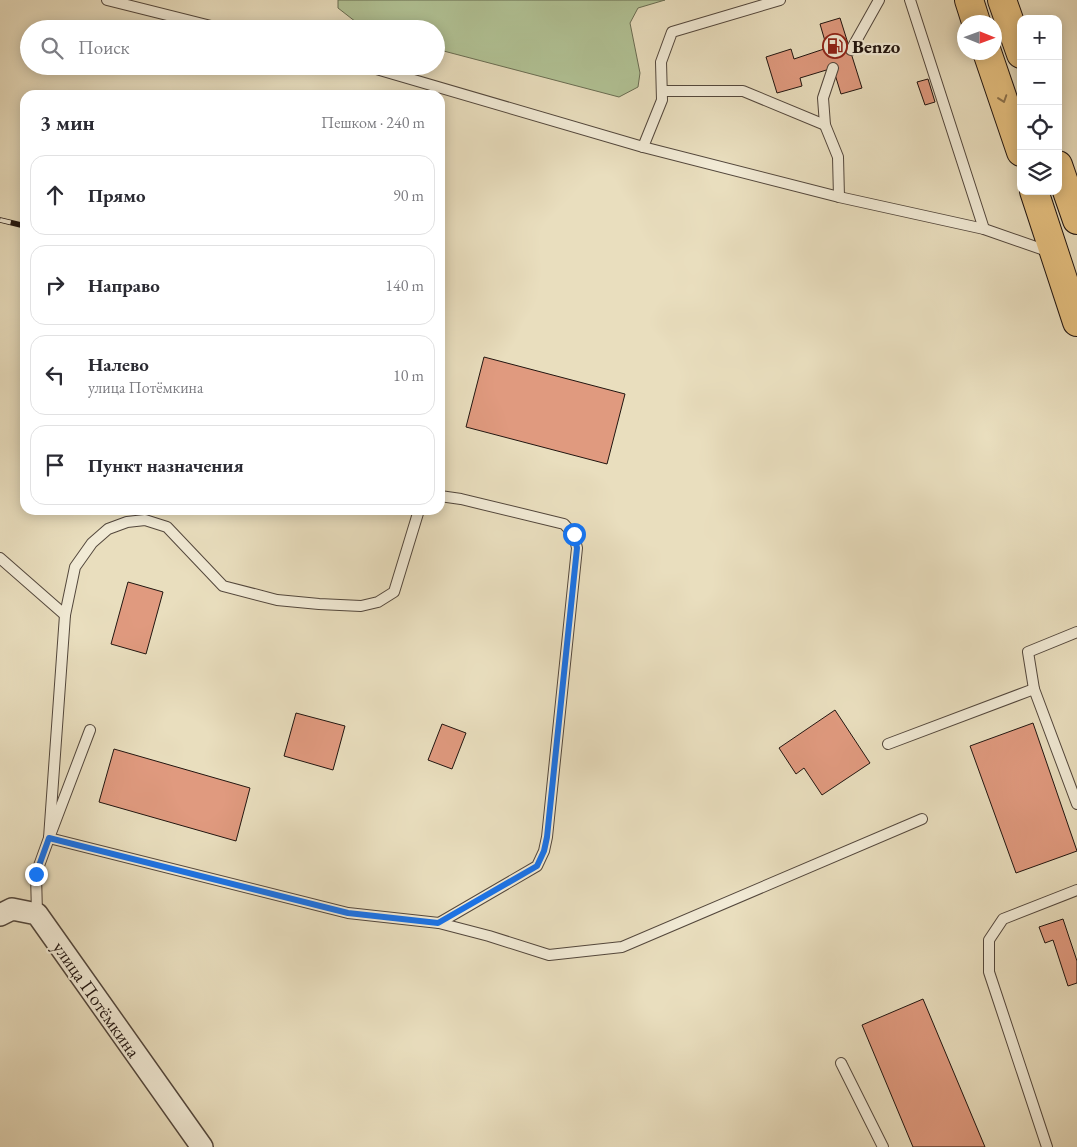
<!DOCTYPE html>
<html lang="ru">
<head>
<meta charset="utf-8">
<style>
	:root { --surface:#fff; --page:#f7f7f7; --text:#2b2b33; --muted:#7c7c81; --line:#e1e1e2 }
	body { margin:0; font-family:"EB Garamond",serif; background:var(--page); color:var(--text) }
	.controls { position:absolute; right:15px; top:15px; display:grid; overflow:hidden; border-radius:10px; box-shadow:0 2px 12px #0003 }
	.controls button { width:45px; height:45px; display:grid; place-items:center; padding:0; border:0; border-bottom:1px solid var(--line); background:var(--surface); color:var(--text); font:25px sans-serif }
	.compass { position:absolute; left:957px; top:15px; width:45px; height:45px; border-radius:50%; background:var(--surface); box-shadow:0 2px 12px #0003; rotate:91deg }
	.stop { position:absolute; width:15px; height:15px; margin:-11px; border:4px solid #1a73e8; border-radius:50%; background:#fff }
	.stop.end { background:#1a73e8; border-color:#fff; box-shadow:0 1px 5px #0008 }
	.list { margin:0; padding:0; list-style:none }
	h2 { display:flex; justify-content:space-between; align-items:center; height:65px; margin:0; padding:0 20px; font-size:21px }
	h2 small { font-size:16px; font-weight:400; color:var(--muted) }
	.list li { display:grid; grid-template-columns:32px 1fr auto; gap:15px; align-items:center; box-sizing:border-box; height:80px; margin:0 10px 10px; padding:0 10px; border:1px solid var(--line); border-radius:15px }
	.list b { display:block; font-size:19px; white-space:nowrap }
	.list p { margin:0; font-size:16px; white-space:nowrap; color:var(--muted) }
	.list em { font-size:16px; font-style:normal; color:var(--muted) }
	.icon { flex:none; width:28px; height:28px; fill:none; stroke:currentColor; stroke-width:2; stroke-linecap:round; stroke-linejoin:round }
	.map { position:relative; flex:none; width:1077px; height:1147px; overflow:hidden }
	.search { position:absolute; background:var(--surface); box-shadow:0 2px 12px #0003; left:20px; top:20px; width:425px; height:55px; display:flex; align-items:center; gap:12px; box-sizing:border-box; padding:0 18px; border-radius:28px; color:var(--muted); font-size:19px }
	.panel { position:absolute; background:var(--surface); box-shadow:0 2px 12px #0003; left:20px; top:90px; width:425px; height:425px; border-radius:15px }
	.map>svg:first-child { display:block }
</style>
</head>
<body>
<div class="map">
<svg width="1077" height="1147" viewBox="0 0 1077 1147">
	<rect width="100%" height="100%" fill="#e9debe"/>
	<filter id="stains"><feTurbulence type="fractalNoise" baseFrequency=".004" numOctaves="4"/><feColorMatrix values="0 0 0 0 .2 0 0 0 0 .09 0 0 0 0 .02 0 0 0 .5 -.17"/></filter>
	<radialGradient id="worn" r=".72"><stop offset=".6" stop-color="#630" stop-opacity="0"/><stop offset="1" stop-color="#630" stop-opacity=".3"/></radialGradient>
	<polygon fill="#b1c295" stroke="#696c52" points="338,0 665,0 638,8 630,23 640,73 638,87 619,97 436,49 436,29 365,29 338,8"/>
	<g fill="#e09a7f" stroke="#211510">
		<polygon points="840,18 862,88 841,94 833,68 800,78 802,86 777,93 766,57 791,49 794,59 827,48 820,24"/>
		<polygon points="928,79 935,102 925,105 917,82"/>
		<polygon points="484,357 625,394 607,464 466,427"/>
		<polygon points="128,582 163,592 146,654 111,644"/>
		<polygon points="835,710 870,763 822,795 804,768 796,774 779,748"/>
		<polygon points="296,713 345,726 333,770 284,756"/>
		<polygon points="1033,723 1077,851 1016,873 970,746"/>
		<polygon points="442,724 466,733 452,769 428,760"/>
		<polygon points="114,749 250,788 236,841 99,802"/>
		<polygon points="1063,919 1077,961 1077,983 1068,986 1053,940 1045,943 1039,927"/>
		<polygon points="923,999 985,1147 913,1147 862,1025"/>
	</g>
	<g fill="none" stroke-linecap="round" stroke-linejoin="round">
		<defs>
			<g id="lane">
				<polyline points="107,0 223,29"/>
				<polyline points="910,0 984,229"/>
				<polyline points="851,50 879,0"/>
				<polyline points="366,66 643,147 839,197 984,229 1050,252"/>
				<polyline points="833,68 823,98 825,125 838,157 839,197"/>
				<polyline points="662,91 743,91 825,125"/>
				<polyline points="643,147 662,100 661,62 672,32 780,0"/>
				<polyline points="0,558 65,615"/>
				<polyline points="1077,632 1028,652 1034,689 1077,804"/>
				<polyline points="888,744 1034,689"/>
				<polyline points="49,838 348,913 439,923 489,936 549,955 622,947 922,819"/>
				<polyline points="49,838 65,615 75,567 92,543 108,529 127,522 145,520 167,527 223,586 277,600 319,604 361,606 378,602 394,592 419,510"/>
				<polyline points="37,914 36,874 49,838 90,730"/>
				<polyline points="439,923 537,866 544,851 547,837 577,548 574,535 564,524 461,499 440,496"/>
				<polyline points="841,1063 883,1147"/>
				<polyline points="1047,1147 989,972 989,940 1003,919 1077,890"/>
			</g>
			<polyline id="street" points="0,915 12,909 37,914 202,1147"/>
			<g id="highway">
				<polyline points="969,0 976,22"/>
				<polyline points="1002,0 1021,54"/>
				<polyline points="987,52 1021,152"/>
				<polyline points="1058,165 1077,220"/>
				<polyline points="1034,191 1077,322"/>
			</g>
		</defs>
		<use href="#lane" stroke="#53473c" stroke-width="12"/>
		<use href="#street" stroke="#53473c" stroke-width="24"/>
		<use href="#highway" stroke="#211510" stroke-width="30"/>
		<use href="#lane" stroke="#f1ead5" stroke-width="10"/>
		<use href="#street" stroke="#f1ead5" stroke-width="21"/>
		<use href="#highway" stroke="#e4bf7f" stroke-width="28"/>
		<defs>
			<polyline id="rail" points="0,220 25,226"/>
		</defs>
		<use href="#rail" stroke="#211510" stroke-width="5.5"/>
		<use href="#rail" stroke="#f1ead5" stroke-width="4" stroke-dasharray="11" stroke-linecap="butt"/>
	</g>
	<defs><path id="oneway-chevron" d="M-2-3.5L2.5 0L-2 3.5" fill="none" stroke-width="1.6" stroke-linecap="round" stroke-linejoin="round" transform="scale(1.25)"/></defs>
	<use stroke="#8c724d" href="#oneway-chevron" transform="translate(1003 99) rotate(71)"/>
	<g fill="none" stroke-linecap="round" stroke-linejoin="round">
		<polyline stroke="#1a73e8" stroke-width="6" points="36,874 49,838 348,913 438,923 537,866 544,851 547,837 577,548 574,534"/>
	</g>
	<defs>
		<symbol id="fuel-ring" viewBox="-11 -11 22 22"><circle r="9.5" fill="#f1ead5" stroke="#8f2418" stroke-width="1.5"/><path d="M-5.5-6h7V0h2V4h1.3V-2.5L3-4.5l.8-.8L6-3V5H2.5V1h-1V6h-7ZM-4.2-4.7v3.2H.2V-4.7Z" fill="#8f2418"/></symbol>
	</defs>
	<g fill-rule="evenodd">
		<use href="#fuel-ring" x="821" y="32" width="28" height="28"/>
	</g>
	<g text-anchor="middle" stroke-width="4.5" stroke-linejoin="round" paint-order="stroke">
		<g font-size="19" font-weight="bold" fill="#211510" stroke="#f1ead5" text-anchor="start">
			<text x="852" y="53">Benzo</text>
		</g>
		<g font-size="19" fill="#211510" stroke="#f1ead5">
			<text transform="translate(97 999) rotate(55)" y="7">улица Потёмкина</text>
		</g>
	</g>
	<rect width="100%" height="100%" filter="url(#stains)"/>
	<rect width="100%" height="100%" fill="url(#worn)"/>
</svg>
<div class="controls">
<button>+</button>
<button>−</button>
<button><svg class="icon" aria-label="locate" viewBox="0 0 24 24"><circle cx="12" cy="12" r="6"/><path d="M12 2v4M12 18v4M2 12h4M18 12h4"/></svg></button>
<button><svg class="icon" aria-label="layers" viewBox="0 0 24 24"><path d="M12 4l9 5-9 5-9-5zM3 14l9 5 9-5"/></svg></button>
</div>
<svg class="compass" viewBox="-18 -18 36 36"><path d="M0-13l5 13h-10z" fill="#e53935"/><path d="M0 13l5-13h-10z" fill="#7c7c81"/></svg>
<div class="stop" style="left:574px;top:534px"></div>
<div class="stop end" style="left:36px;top:874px"></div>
<div class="search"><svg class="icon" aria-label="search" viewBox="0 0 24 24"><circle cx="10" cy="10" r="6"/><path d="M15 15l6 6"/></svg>Поиск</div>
<section class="panel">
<h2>3 мин<small>Пешком · 240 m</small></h2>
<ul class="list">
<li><svg class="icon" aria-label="ahead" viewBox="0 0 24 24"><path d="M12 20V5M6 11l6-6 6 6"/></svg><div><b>Прямо</b></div><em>90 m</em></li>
<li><svg class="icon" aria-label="right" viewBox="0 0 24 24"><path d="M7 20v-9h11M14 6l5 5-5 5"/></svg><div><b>Направо</b></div><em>140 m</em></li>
<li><svg class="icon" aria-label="left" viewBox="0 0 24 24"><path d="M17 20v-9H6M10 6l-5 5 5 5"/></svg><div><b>Налево</b><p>улица Потёмкина</p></div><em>10 m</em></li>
<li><svg class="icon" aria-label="arrive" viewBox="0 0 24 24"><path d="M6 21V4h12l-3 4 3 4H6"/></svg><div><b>Пункт назначения</b></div></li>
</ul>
</section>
</div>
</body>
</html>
